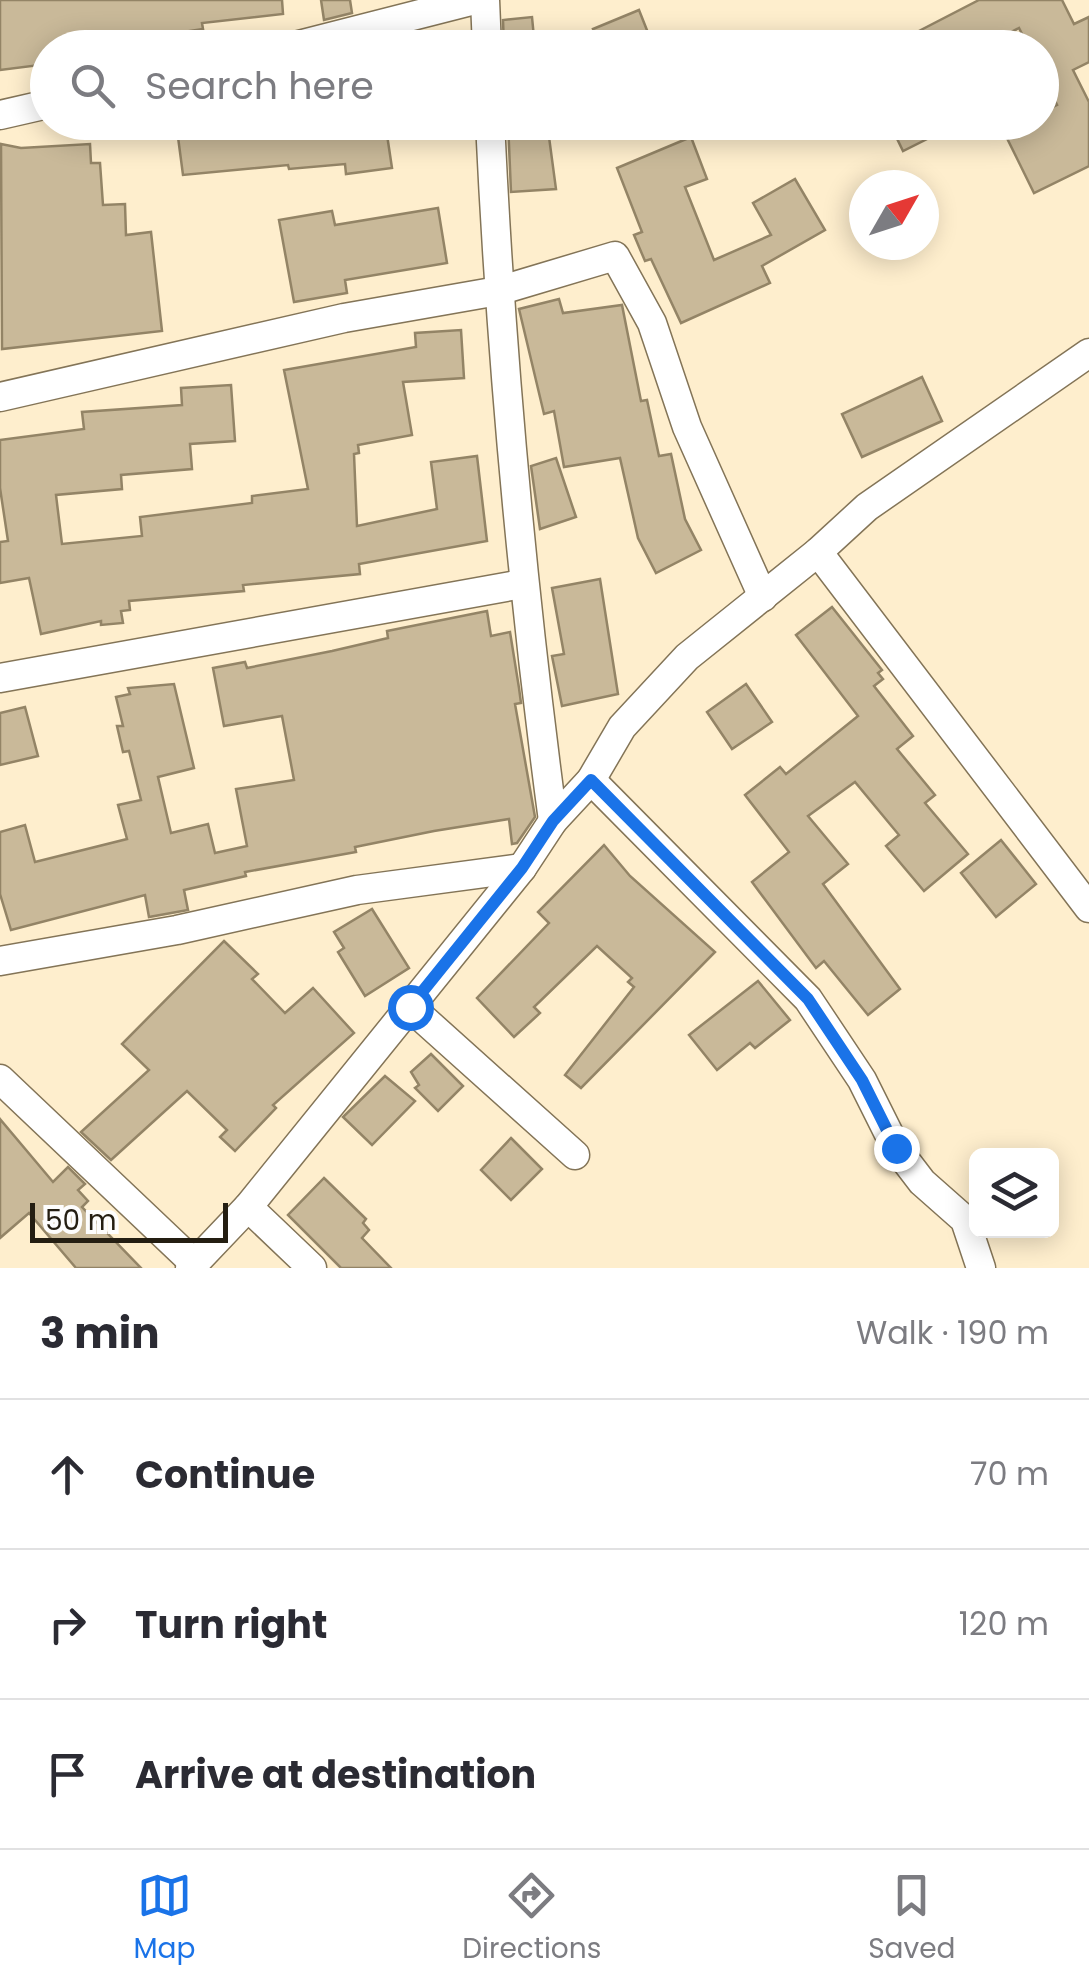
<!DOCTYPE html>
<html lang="en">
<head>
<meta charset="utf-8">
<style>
	:root { --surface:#fff; --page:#f7f7f7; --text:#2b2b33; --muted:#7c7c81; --line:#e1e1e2; --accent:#1a73e8 }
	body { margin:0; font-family:Poppins,sans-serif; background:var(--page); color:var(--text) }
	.controls { position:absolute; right:30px; bottom:30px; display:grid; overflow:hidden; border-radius:15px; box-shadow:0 5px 25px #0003 }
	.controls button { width:90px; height:90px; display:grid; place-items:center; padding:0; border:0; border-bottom:2px solid var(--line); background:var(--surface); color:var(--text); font:50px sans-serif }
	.compass { position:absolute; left:849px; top:170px; width:90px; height:90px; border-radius:50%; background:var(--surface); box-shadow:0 5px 25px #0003; rotate:51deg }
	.scale { position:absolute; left:30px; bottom:25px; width:198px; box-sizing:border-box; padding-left:10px; border:5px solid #241e12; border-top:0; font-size:28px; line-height:35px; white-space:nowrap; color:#241e12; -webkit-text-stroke:8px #fdfdfd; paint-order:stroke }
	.stop { position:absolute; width:30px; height:30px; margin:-22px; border:8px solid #1a73e8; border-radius:50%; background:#fff }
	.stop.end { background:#1a73e8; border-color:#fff; box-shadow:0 2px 10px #0008 }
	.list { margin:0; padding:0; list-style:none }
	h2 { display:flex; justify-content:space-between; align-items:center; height:130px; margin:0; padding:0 40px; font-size:42px }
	h2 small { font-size:32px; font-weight:400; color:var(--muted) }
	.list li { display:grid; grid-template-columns:65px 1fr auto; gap:30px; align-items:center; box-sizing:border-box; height:150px; padding:0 40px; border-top:2px solid var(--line) }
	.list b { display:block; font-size:38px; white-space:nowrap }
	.list em { font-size:32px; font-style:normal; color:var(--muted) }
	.icon { flex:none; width:55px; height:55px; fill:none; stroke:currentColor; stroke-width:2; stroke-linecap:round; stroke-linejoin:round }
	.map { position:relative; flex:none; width:1089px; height:1268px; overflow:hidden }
	.search { position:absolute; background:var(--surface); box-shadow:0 5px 25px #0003; left:30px; right:30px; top:30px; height:110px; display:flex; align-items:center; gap:25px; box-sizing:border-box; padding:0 35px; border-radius:55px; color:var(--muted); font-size:38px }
	.sheet { height:580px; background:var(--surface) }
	nav { display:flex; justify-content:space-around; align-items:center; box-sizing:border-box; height:140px; border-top:2px solid var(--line); background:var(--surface); font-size:28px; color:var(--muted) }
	nav a { display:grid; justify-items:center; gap:5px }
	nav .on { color:var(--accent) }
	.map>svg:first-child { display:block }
</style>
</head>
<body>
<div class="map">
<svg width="1089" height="1268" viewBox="0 0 1089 1268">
	<rect width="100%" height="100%" fill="#feeecd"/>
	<g fill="#c9b999" stroke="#938466" stroke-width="2.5">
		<polygon points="0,0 282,0 283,14 202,23 203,29 131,40 48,48 48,64 0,70"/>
		<polygon points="321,0 350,0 352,13 324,20"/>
		<polygon points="979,0 1062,0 1074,24 1089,17 1089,62 1073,70 1089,102 1089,166 1034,193 999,122 1042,122 1042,112 1057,105 1042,74 1042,48 1029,48 1019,28 981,48 886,48"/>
		<polygon points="639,10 654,48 601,48 593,29"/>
		<polygon points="532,17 535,48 504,48 503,20"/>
		<polygon points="176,122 330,122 331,135 386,128 392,168 346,174 345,164 289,169 288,165 183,175"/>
		<polygon points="508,122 547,122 556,189 511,192"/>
		<polygon points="889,122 961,122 903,151"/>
		<polygon points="691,137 707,179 685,187 714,260 771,235 753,203 795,179 825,230 762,266 770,283 681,323 651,259 645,261 634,235 642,232 617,168"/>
		<polygon points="1,144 21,148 90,144 91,163 100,163 103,205 125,204 126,235 151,232 162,331 2,349"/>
		<polygon points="438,208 447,263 345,280 347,293 294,302 279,220 332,211 335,225"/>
		<polygon points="559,299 563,313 622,305 641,401 647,400 659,456 671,454 685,519 701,550 656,573 638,538 620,458 564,467 554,411 544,414 519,309"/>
		<polygon points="461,330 464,378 403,382 412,435 358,445 359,453 354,454 357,526 437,509 431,462 477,456 487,541 359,564 360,574 243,585 244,591 129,601 130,610 121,611 123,623 101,625 101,621 41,634 29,578 0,583 0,542 8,541 0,488 0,440 84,429 82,412 182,405 181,388 231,385 235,441 190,444 192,469 121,475 122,489 56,495 62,544 142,536 140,517 252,503 252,496 308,489 284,370 416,347 415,333"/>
		<polygon points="922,377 942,421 862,457 842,414"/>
		<polygon points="556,458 576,517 540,529 531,466"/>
		<polygon points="600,579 618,694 562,706 552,656 564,654 552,588"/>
		<polygon points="832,607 882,670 878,673 883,679 874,686 913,736 897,749 935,795 925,803 968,854 924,891 886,846 899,835 855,782 808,816 848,864 823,884 900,989 868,1015 824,961 816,968 752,882 789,852 745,795 780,767 786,774 858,716 796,635"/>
		<polygon points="487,611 491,636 510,632 519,688 521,703 515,704 535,817 517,843 512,844 509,819 434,831 355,847 356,852 245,872 246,876 184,890 188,910 149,917 145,895 11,930 0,894 0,832 25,825 35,862 127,839 118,805 141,800 129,751 123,752 117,726 123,726 116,697 130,694 128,688 174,684 194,768 158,777 171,833 208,824 215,853 247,846 236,789 294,780 282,716 224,726 213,668 245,662 247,668 332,651 388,638 387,631"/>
		<polygon points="746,684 772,722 732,749 707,712"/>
		<polygon points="25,707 38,756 0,765 0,713"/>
		<polygon points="1001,840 1036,884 996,917 961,873"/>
		<polygon points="604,845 630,876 715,952 581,1088 565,1075 634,987 628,982 632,978 597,946 534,1007 540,1013 514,1037 477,998 549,923 538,912"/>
		<polygon points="372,909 409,968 365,996 338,952 344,948 334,932"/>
		<polygon points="224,941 258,974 252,979 285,1013 313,988 354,1033 273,1105 276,1108 235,1151 220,1137 227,1130 187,1091 111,1160 81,1132 149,1070 122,1044"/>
		<polygon points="758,981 790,1020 755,1048 750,1043 717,1070 689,1035"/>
		<polygon points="431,1054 463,1086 438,1111 415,1088 419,1085 411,1072"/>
		<polygon points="385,1076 415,1101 372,1145 343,1117"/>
		<polygon points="0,1119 53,1182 68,1167 85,1184 78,1190 88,1201 82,1207 141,1268 76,1268 29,1213 0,1238"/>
		<polygon points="511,1138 542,1169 511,1200 481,1170"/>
		<polygon points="324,1178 366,1219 363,1223 369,1230 362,1238 391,1268 341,1268 288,1215"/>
	</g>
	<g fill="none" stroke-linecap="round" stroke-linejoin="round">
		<defs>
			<g id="minor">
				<polyline points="485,0 487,48"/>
				<polyline points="287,48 475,0"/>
				<polyline points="0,115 48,104"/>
				<path d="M490,122c11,235 32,466 63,699"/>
				<polyline points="0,397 344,318 498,291 615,256 652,323 687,427 763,597"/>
				<polyline points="818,552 1089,908"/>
				<polyline points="0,678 522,584"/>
				<polyline points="591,780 808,999 862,1080 896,1148 922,1182 965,1220 981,1268"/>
				<polyline points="0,961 177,930 357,890 522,868"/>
				<polyline points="410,1007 575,1155"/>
				<polyline points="0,1079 194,1263"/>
				<polyline points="248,1207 312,1268"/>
				<polyline points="190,1268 248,1207 522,868 553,821 591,780 622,727 687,657 818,552 867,507 1089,353"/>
			</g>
		</defs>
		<use href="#minor" stroke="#837457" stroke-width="31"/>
		<use href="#minor" stroke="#fff" stroke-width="28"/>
	</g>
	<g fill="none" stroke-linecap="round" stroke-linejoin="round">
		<polyline stroke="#1a73e8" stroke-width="12" points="410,1007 522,868 553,821 591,780 808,999 862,1080 896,1148"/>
	</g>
</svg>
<div class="controls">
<button><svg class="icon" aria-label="layers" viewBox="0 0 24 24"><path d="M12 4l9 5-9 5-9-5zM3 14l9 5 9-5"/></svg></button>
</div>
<svg class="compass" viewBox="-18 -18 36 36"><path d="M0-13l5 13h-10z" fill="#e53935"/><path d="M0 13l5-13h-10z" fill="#7c7c81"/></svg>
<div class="scale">50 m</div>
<div class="stop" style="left:410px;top:1007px"></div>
<div class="stop end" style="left:896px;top:1148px"></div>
<div class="search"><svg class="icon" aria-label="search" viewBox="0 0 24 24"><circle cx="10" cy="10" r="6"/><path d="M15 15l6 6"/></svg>Search here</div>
</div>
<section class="sheet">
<h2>3 min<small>Walk · 190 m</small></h2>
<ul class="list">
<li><svg class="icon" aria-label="ahead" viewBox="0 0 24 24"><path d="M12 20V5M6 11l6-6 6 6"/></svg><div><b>Continue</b></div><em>70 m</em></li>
<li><svg class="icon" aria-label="right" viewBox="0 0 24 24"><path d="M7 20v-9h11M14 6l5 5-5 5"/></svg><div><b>Turn right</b></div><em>120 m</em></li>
<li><svg class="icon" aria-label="arrive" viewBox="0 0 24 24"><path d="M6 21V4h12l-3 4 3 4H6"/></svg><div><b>Arrive at destination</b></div></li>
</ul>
</section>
<nav>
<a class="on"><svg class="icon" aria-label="map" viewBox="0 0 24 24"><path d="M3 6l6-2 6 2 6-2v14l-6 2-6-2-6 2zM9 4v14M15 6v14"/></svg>Map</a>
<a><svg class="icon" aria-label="directions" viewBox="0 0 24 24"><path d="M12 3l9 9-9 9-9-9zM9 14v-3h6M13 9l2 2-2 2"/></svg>Directions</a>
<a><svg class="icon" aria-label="saved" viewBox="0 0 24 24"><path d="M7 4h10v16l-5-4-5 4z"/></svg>Saved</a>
</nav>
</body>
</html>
